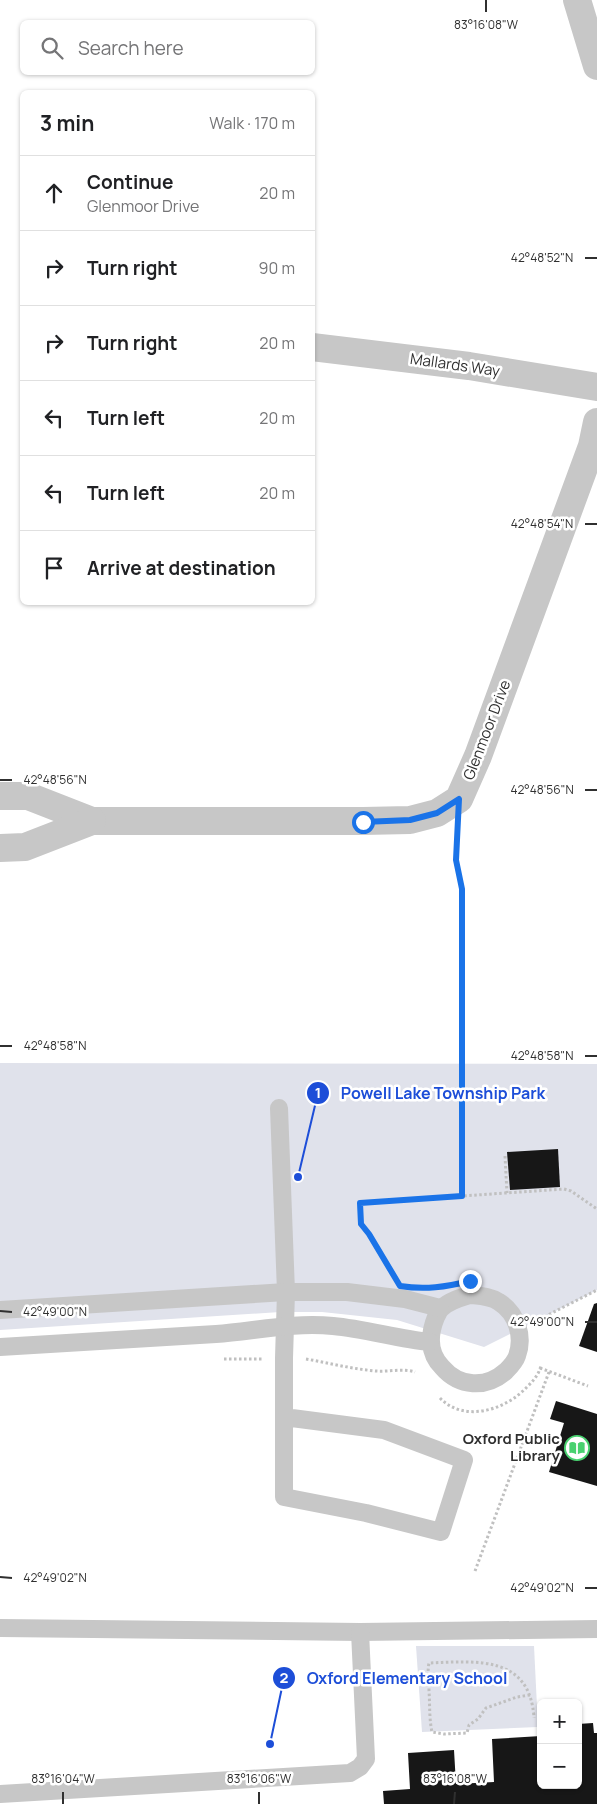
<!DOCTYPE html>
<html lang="en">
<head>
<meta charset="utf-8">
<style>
	:root { --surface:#fff; --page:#f2f2f2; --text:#202124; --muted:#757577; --line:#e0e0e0 }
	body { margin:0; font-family:Manrope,sans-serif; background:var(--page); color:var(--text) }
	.controls { position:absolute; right:15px; bottom:15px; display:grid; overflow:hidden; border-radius:8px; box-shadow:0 1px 4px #0004 }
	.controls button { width:45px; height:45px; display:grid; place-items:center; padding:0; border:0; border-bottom:1px solid var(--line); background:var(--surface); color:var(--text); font:25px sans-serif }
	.stop { position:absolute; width:15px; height:15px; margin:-11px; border:4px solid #1a73e8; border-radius:50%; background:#fff }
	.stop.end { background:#1a73e8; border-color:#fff; box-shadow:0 1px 5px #0008 }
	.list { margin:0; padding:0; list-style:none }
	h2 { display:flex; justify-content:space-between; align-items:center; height:65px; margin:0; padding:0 20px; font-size:21px }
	h2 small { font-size:16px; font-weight:400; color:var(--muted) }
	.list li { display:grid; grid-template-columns:32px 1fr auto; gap:15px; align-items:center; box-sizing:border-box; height:75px; padding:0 20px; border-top:1px solid var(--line) }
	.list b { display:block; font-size:19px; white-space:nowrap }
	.list p { margin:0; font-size:16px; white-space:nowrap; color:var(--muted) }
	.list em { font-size:16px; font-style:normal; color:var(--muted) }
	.icon { flex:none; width:28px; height:28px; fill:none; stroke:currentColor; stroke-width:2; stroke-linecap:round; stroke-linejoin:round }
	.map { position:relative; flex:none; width:597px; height:1804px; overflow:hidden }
	.search { position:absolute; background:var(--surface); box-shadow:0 1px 4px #0004; left:20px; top:20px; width:295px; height:55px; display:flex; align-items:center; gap:12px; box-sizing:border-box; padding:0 18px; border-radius:8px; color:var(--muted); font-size:19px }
	.panel { position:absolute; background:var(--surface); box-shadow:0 1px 4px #0004; left:20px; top:90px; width:295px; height:515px; border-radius:8px }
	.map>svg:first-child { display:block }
</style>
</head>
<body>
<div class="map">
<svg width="597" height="1804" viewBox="0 0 597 1804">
	<rect width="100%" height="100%" fill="#fff"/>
	<g fill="#e0e2eb">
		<polygon points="0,1063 597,1064 597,1290 484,1347 397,1320 322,1312 280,1312 0,1330"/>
		<polygon points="416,1646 534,1646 538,1727 422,1732"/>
	</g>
	<g fill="#171717">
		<polygon points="558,1149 560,1187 510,1190 507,1152"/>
		<polygon points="597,1303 597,1352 579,1346 594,1304"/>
		<polygon points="556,1401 597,1414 597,1486 549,1472 564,1423 550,1419"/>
		<polygon points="593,1723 594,1733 597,1733 597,1804 384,1804 383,1791 410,1789 408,1753 454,1750 456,1784 494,1782 492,1739 541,1736 541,1785 578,1785 578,1724"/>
	</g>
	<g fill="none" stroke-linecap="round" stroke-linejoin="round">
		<g stroke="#c0c0c0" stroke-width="3" stroke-dasharray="2.5 2.5" stroke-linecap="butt">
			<polyline points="457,834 457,860 462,889 462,1196"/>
			<polyline points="505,1156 507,1193"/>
			<polyline points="393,1274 369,1234 361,1224 360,1203 564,1189 571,1191 597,1209"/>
			<polyline points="540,1319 597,1290"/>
			<polyline points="224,1359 262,1359"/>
			<path d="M306,1359c23,4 46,10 70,12 13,1 28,-3 39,1"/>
			<polyline points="540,1368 588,1386"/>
			<path d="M440,1398c24,25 65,12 86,-10 7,-7 13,-13 15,-23"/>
			<polyline points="475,1571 549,1372"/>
			<path d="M530,1695l-13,2 -31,11 -8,11 -9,6 -2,8 -23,1 -12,-2c-3,-14 -2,-27 -3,-41 0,-10 -2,-18 0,-28 48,-2 101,-8 105,55"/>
		</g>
		<g stroke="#c7c7c7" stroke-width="18">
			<polyline points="279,1108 286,1292 284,1358 284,1497 366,1513 441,1532 464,1460 384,1430 284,1417"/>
			<path d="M470,1295c10,1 20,1 29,7 18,11 25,35 18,54 -2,6 -7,11 -11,15 -20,18 -47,16 -64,-4 -14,-14 -13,-33 -6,-50 2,-3 3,-7 6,-9 7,-7 18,-10 28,-13z"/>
			<polyline points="0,1310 286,1292 347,1292 405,1299 440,1308"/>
			<path d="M0,1347c72,-5 144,-8 216,-13 39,-3 78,-12 117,-8 33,3 65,13 97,16"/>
			<polyline points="0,1628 360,1632 597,1629"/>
			<polyline points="0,1794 350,1773 360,1767 366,1759 360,1632"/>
		</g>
		<g stroke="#c7c7c7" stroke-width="28">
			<polyline points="577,0 597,66"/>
			<polyline points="312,347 469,366 597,387"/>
			<polyline points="0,796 28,796 92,821 363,821 410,820 437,813 459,799 478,756 592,446 597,422"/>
			<polyline points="0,848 25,847 92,821"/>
		</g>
	</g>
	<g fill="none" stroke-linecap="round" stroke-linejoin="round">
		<path stroke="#1a73e8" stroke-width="6" d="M363,822l47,-2 27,-7 22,-14 -3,61 6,29v307l-102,7 1,21 8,10 31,52c25,4 46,1 70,-5"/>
	</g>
	<path fill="none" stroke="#303030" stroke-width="2" d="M486,12v-12M585,258h12M585,524h12M0,780h12M585,790h12M0,1046h12M585,1056h12M0,1311l12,1M585,1322h12M0,1577l12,1M585,1588h12M63,1804v-12M259,1804v-12M454,1804l1,-12"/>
	<defs>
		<symbol id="library-ring" viewBox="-11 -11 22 22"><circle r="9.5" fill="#fff" stroke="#48d16f" stroke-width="1.5"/><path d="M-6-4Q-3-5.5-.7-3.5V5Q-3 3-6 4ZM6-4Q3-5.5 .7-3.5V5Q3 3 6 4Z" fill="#48d16f"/></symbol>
	</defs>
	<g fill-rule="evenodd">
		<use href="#library-ring" x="563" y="1434" width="28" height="28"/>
	</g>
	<g text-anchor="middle" stroke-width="5" stroke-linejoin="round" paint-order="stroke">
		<g font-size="15" fill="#303030" stroke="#fff">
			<text transform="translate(455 365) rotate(8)" y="5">Mallards Way</text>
			<text transform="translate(487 730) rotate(-69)" y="5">Glenmoor Drive</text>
		</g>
		<g font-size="15" font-weight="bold" fill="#303030" stroke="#fff" text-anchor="end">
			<text x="560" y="1444">Oxford Public<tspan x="560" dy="17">Library</tspan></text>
		</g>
	</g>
	<g font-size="12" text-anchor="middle" fill="#303030" stroke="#fff" stroke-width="5" stroke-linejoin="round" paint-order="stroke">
		<text x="486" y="29">83°16'08"W</text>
		<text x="542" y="262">42°48'52"N</text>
		<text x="542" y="528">42°48'54"N</text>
		<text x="55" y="784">42°48'56"N</text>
		<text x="542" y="794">42°48'56"N</text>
		<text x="55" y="1050">42°48'58"N</text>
		<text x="542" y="1060">42°48'58"N</text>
		<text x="55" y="1316">42°49'00"N</text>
		<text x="542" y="1326">42°49'00"N</text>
		<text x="55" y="1582">42°49'02"N</text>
		<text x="542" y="1592">42°49'02"N</text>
		<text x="63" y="1783">83°16'04"W</text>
		<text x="259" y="1783">83°16'06"W</text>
		<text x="455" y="1783">83°16'08"W</text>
	</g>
	<path fill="none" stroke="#1d4ed8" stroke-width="2" d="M298 1177L318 1093M270 1744L284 1678"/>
	<g fill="#1d4ed8" stroke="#fff" stroke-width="2">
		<circle cx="298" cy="1177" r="5"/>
		<circle cx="270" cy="1744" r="5"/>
		<circle cx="318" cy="1093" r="12"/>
		<circle cx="284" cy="1678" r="12"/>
	</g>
	<g font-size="15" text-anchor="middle" font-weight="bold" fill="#fff">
		<text x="318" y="1098">1</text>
		<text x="284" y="1683">2</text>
	</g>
	<g font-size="16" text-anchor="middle" font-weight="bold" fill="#1d4ed8" stroke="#fff" stroke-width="5" stroke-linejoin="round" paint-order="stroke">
		<text x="443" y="1099">Powell Lake Township Park</text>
		<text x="407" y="1684">Oxford Elementary School</text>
	</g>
</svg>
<div class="controls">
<button>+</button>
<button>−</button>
</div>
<div class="stop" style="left:363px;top:822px"></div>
<div class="stop end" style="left:470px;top:1281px"></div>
<div class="search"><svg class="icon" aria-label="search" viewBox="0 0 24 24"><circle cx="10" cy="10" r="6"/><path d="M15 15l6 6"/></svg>Search here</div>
<section class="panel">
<h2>3 min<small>Walk · 170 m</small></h2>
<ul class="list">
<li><svg class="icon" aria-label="ahead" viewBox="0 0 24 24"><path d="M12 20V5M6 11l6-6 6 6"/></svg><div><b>Continue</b><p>Glenmoor Drive</p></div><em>20 m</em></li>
<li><svg class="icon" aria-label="right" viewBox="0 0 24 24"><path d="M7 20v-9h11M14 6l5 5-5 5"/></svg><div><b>Turn right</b></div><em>90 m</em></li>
<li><svg class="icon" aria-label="right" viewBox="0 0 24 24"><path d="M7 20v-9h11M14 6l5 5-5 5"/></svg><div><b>Turn right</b></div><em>20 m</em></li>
<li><svg class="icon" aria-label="left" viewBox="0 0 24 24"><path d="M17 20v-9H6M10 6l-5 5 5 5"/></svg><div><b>Turn left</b></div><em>20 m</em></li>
<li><svg class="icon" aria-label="left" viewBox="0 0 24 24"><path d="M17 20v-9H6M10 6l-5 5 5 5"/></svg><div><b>Turn left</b></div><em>20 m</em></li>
<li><svg class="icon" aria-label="arrive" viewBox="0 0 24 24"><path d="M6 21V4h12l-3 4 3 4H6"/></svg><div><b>Arrive at destination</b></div></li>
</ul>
</section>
</div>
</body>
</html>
